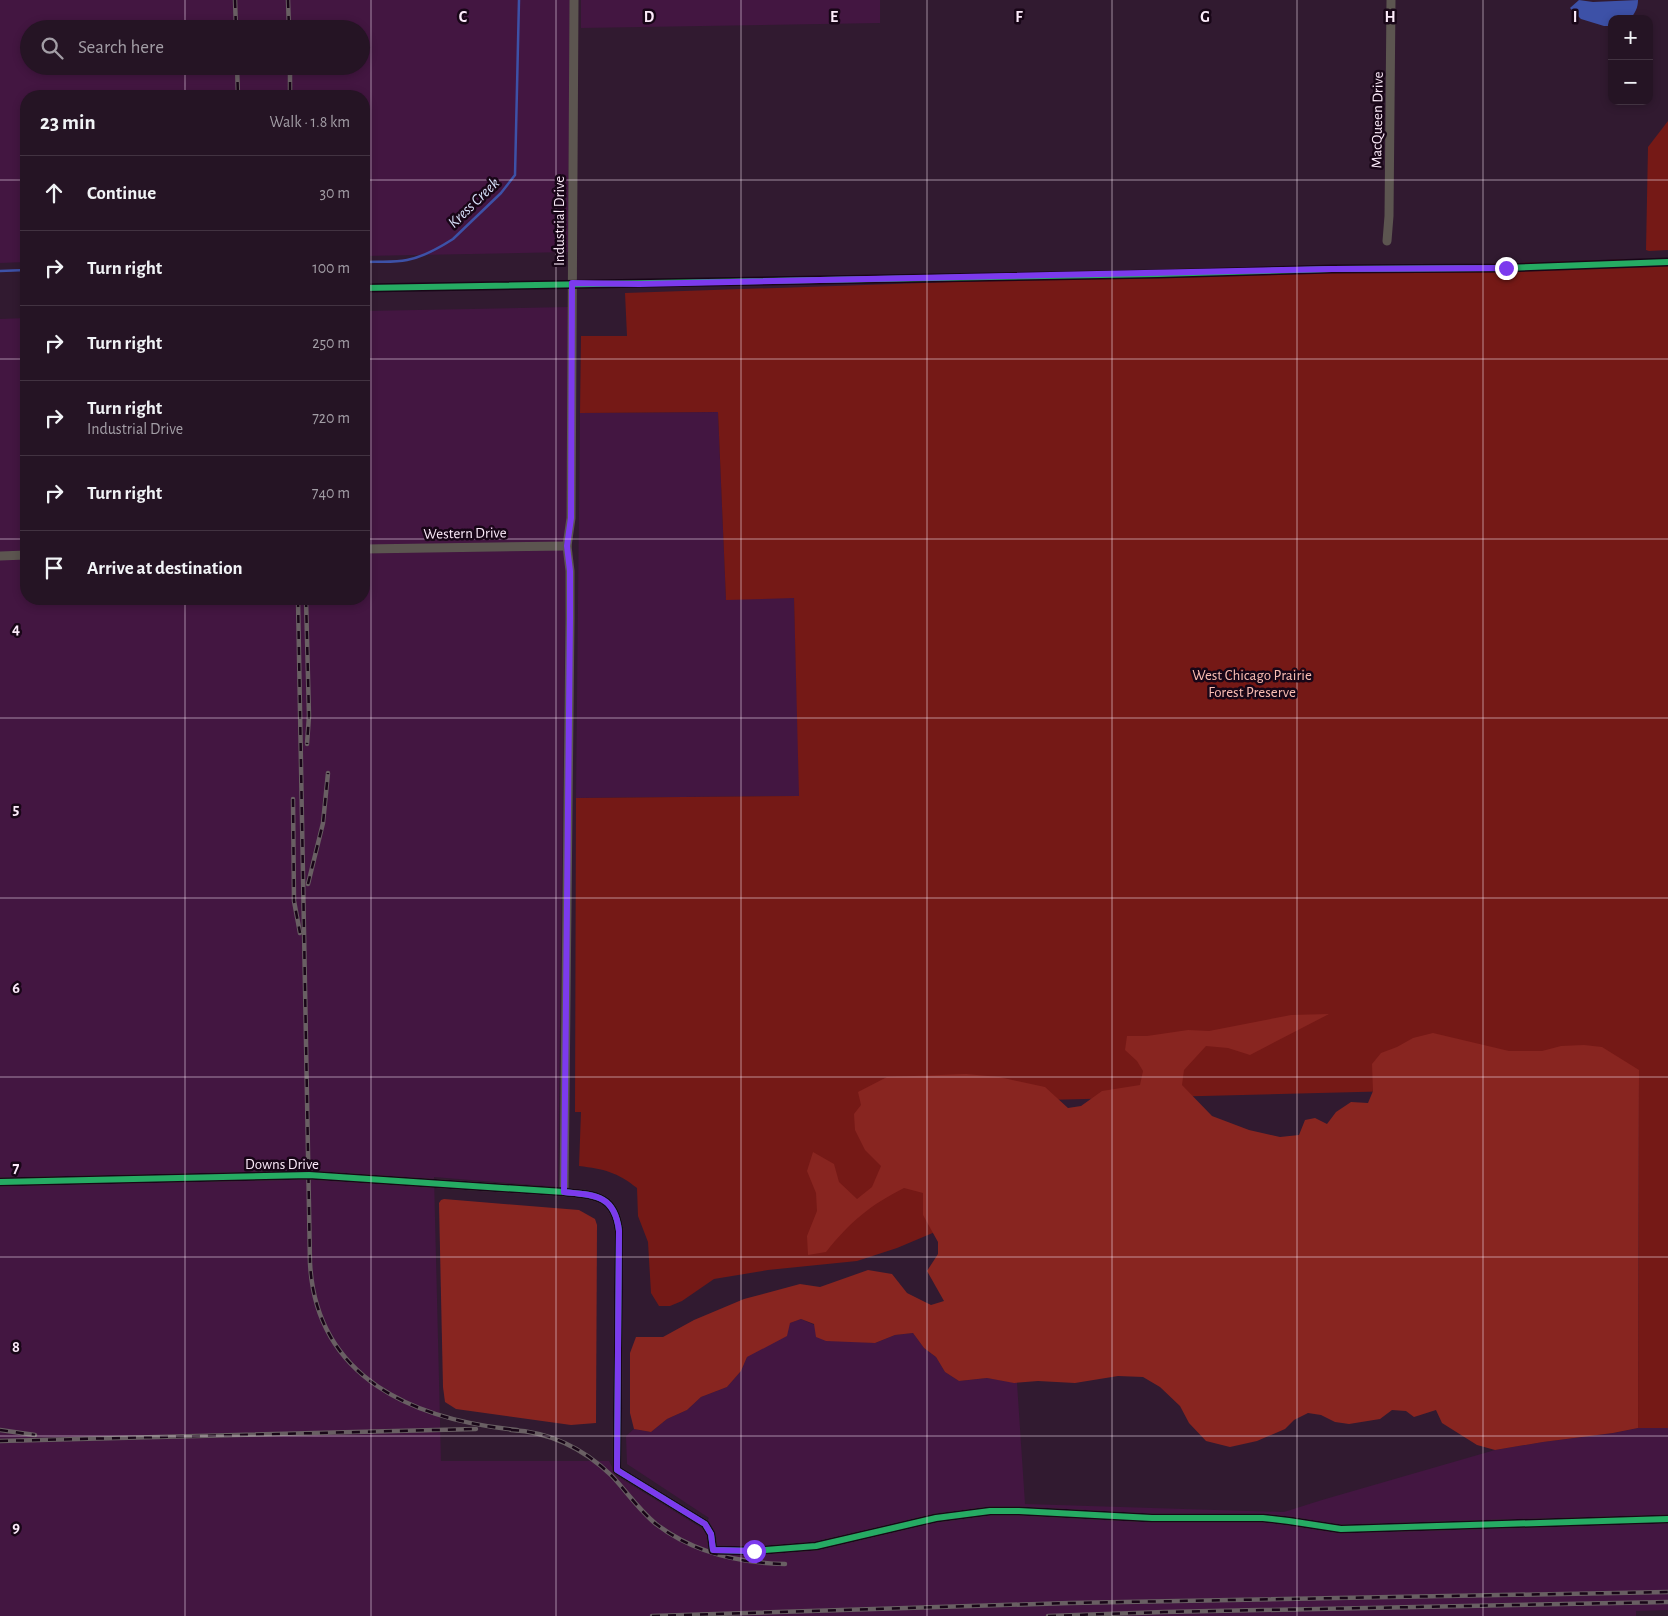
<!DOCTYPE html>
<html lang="en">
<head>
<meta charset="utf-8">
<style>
	:root { --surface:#251424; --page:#312131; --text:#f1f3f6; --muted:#a39ea6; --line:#423341 }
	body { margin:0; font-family:"Alegreya Sans",sans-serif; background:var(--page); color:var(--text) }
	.controls { position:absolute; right:15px; top:15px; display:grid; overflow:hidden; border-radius:10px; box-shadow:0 2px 8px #0003 }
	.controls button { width:45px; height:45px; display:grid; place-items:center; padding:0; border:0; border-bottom:1px solid var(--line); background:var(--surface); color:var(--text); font:25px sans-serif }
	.stop { position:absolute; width:15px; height:15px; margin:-11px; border:4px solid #7c3aed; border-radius:50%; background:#fff }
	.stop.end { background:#7c3aed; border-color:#fff; box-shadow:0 1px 5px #0008 }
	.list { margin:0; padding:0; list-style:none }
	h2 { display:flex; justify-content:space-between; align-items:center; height:65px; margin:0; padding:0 20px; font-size:21px }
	h2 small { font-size:16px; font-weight:400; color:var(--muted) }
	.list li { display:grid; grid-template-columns:32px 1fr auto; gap:15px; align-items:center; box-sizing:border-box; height:75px; padding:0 20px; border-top:1px solid var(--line) }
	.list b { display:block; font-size:19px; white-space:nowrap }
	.list p { margin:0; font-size:16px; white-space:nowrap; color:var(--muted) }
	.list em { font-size:16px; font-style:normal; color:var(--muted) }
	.icon { flex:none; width:28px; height:28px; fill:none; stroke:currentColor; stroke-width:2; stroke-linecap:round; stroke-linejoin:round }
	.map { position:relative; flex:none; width:1668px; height:1616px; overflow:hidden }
	.search { position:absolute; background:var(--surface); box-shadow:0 2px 8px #0003; left:20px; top:20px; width:350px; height:55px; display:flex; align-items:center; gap:12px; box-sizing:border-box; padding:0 18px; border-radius:28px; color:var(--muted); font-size:19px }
	.panel { position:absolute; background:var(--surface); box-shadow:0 2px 8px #0003; left:20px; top:90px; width:350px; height:515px; border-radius:20px }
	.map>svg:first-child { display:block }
</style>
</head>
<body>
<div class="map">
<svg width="1668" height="1616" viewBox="0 0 1668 1616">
	<rect width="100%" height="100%" fill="#311a30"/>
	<g fill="#431641" fill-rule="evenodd">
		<path d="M0,0h570l-2,252 -204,4v-160h-338v166l-26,1zM29,29h332v37h-332z"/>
		<polygon points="581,0 880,0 880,23 581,28"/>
		<polygon points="569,307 558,1187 434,1177 441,1461 609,1461 617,1476 703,1529 709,1518 627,1464 626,1436 634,1429 651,1432 667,1419 687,1410 701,1397 727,1387 741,1371 747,1357 790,1323 801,1319 850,1341 875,1343 895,1335 913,1333 924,1348 936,1357 945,1372 959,1381 987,1378 1017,1383 1025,1504 1284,1512 1322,1500 1495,1450 1543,1442 1613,1433 1638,1428 1668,1428 1668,1610 1636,1611 1636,1616 0,1616 0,319 26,318 26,599 364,599 364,311"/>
		<polygon points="718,412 726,599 794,597 800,796 576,798 580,413"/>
	</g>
	<g fill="#751916">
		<polygon points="1668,121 1668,250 1649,251 1646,250 1648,147"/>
		<path d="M1638,259h30v1169h-30l1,-343 -630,16 -74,131 -38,16 -40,13 -89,9 -54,9 -32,22 -12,5h-11l-8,-13 -3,-51 -10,-26 -1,-28c-20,-16 -33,-19 -58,-22l2,-54h-6l1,-314 223,-2 -5,-198 -68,2 -8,-188 -138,1 1,-77h46l-2,-43z"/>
	</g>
	<g fill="#882520">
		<path d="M1329,1014l-79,41 -22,-7 -22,-2 -22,24 -2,15 30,31 37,14 31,7 19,-2 6,-15 10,-2 12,6 9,-12 15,-10 17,1 5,-12 -1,-27 9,-11 16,-6 16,-9 20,-5 76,18h33l19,-5 23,-1 18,2 37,23 -1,358 -25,5 -70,9 -48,8 -18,-5 -35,-22 -6,-13 -22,7 -8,-6 -14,-1 -12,9 -31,5 -14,-2 -14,-7 -13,-2 -14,7 -9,9 -28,12 -27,6 -24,-6 -17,-18 -9,-17 -20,-19 -17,-10 -25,-1 -43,7 -37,-2 -24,2 -27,-5 -28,3 -14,-9 -9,-15 -12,-9 -11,-15 -18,2 -20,8 -49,-2 -10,-4 -2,-13 -13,-5 -11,4 -3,13 -40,21 -6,14 -14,16 -26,10 -14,13 -20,9 -16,13 -17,-3 -4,-16v-60l6,-16h27l31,-17 50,-21 56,-15 20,3 48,-17 24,4 15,19 24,12 13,-4 -17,-30 11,-17v-12l-15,-27v-22l-19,-5c-34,17 -54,34 -78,64l-18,3 -1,-19 10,-25 -1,-18 -9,-22 6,-19 21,12 5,18 18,17 15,-12 9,-21 -16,-16 -10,-20 -1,-16 7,-9 -3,-13 29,-15 79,-3 33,3 46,10 23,21 13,-2 21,-15 38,-6 3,-14 -6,-10 -12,-11 2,-14h20l41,-6 21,1 82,-16z"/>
		<polygon points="444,1199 579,1210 595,1219 597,1225 596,1423 571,1425 456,1409 445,1402 443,1387 439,1203 441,1200"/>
	</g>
	<path fill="#3d51a7" d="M1579,0l14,2 45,-2c0,8 -3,13 -8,19h-18v7h-8l-23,-7 -11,-11z"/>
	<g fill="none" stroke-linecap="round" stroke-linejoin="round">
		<g stroke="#3d51a7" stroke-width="2.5">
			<path d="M364,262c14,-1 29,1 43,-2 16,-3 32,-12 46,-21l48,-46 14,-18 4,-175"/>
			<polyline points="0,271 26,270"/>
		</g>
		<g stroke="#5c5550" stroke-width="9">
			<polyline points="1387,241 1389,216 1391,0"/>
			<polyline points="364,549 567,546"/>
			<polyline points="0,556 26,555"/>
			<path d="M0,1182l309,-7 255,17c31,3 51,3 55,39l-2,239 88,54 6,10 2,16 41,1 62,-5 120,-28 54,-7h29l133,7h111l26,3 52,8 327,-10"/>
			<polyline points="564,1192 570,618 570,571 567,546 571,518 574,0"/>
		</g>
		<defs>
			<g id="rail">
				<polyline points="235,0 236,29"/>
				<polyline points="288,0 289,29"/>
				<polyline points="237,66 238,96"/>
				<polyline points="290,66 290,96"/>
				<path d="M298,599l12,664c6,116 105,157 207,167"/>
				<polyline points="306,599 309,716 307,744"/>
				<polyline points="293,799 294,901 300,933"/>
				<polyline points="308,884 323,823 328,773"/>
				<polyline points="0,1430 35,1435"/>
				<path d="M511,1430c40,2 72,18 101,46 15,16 27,34 44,48 38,29 82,39 129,40"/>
				<polyline points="0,1441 476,1429"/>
				<polyline points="652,1616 1070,1603 1668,1592"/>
				<polyline points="1048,1616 1164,1612 1668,1602"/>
			</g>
		</defs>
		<use href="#rail" stroke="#695f63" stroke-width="4.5"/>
		<use href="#rail" stroke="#180617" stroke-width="2.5" stroke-dasharray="8" stroke-linecap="butt"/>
		<defs>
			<g id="cycleway">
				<polyline points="364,288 1158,274 1332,269 1505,268 1668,262"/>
				<path d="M0,1182l309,-7 255,17c31,3 51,3 55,39l-2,239 88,54 6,10 2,16 41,1 62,-5 120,-28 54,-7h29l133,7h111l26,3 52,8 327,-10"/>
			</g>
		</defs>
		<use href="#cycleway" stroke="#180617" stroke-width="9"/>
		<use href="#cycleway" stroke="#26ab63" stroke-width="6"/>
	</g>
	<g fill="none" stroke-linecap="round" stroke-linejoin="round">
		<path stroke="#7c3aed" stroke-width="6" d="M754,1551l-41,-1 -2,-16 -6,-10 -88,-54 2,-239c-4,-36 -24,-36 -55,-39l6,-574v-47l-3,-25 4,-28 1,-235 67,1 693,-15 174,-1"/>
	</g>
	<path fill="none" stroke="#fcebfa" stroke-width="1" stroke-opacity="0.55" d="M185,0v29M371,0v1616M556,0v1616M741,0v1616M927,0v1616M1112,0v1616M1297,0v1616M1483,0v1616M185,66v30M0,180h26M364,180h1304M0,359h26M364,359h1304M0,539h26M364,539h1304M185,599v1017M0,718h1668M0,898h1668M0,1077h1668M0,1257h1668M0,1436h1668"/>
	<g text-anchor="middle" stroke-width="5" stroke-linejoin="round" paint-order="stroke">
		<g font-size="15" fill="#fcebfa" stroke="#180617">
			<text transform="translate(1377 120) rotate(-89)" y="5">MacQueen Drive</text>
			<text transform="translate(559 221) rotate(-90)" y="5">Industrial Drive</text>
			<text transform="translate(465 533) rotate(-1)" y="5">Western Drive</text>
			<text x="282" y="1169">Downs Drive</text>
		</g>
		<g font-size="15" fill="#fabdb3" stroke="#180617">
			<text x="1252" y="680">West Chicago Prairie<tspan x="1252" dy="17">Forest Preserve</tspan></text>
		</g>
		<g font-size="16" font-style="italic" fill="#d8e2fb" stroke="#180617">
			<text transform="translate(473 202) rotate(-44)" y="6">Kress Creek</text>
		</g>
	</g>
	<g font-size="16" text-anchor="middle" font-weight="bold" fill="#fcebfa" stroke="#180617" stroke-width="5" stroke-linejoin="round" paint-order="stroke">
		<text x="463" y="22">C</text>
		<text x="649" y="22">D</text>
		<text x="834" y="22">E</text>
		<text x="1019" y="22">F</text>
		<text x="1205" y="22">G</text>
		<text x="1390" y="22">H</text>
		<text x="1575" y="22">I</text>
		<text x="16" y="634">4</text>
		<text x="16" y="814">5</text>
		<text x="16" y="993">6</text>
		<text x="16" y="1173">7</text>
		<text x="16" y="1352">8</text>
		<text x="16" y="1532">9</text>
	</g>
</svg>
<div class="controls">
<button>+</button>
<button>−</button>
</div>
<div class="stop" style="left:754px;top:1551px"></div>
<div class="stop end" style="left:1506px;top:268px"></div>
<div class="search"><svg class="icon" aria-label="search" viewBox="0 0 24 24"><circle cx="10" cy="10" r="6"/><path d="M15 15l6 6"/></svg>Search here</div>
<section class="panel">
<h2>23 min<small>Walk · 1.8 km</small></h2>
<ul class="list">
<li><svg class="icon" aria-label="ahead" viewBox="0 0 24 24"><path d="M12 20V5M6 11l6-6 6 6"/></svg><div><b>Continue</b></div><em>30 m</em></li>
<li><svg class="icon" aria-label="right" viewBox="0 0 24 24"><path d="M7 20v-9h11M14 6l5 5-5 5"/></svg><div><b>Turn right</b></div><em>100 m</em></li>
<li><svg class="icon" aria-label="right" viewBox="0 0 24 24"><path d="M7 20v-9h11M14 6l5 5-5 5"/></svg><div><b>Turn right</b></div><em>250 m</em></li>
<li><svg class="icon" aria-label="right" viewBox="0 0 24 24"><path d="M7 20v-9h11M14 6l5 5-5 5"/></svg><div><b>Turn right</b><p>Industrial Drive</p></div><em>720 m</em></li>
<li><svg class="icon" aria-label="right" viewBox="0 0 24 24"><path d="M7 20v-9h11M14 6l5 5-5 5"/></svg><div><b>Turn right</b></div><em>740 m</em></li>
<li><svg class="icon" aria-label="arrive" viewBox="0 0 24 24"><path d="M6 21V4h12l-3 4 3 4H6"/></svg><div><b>Arrive at destination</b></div></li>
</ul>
</section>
</div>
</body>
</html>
